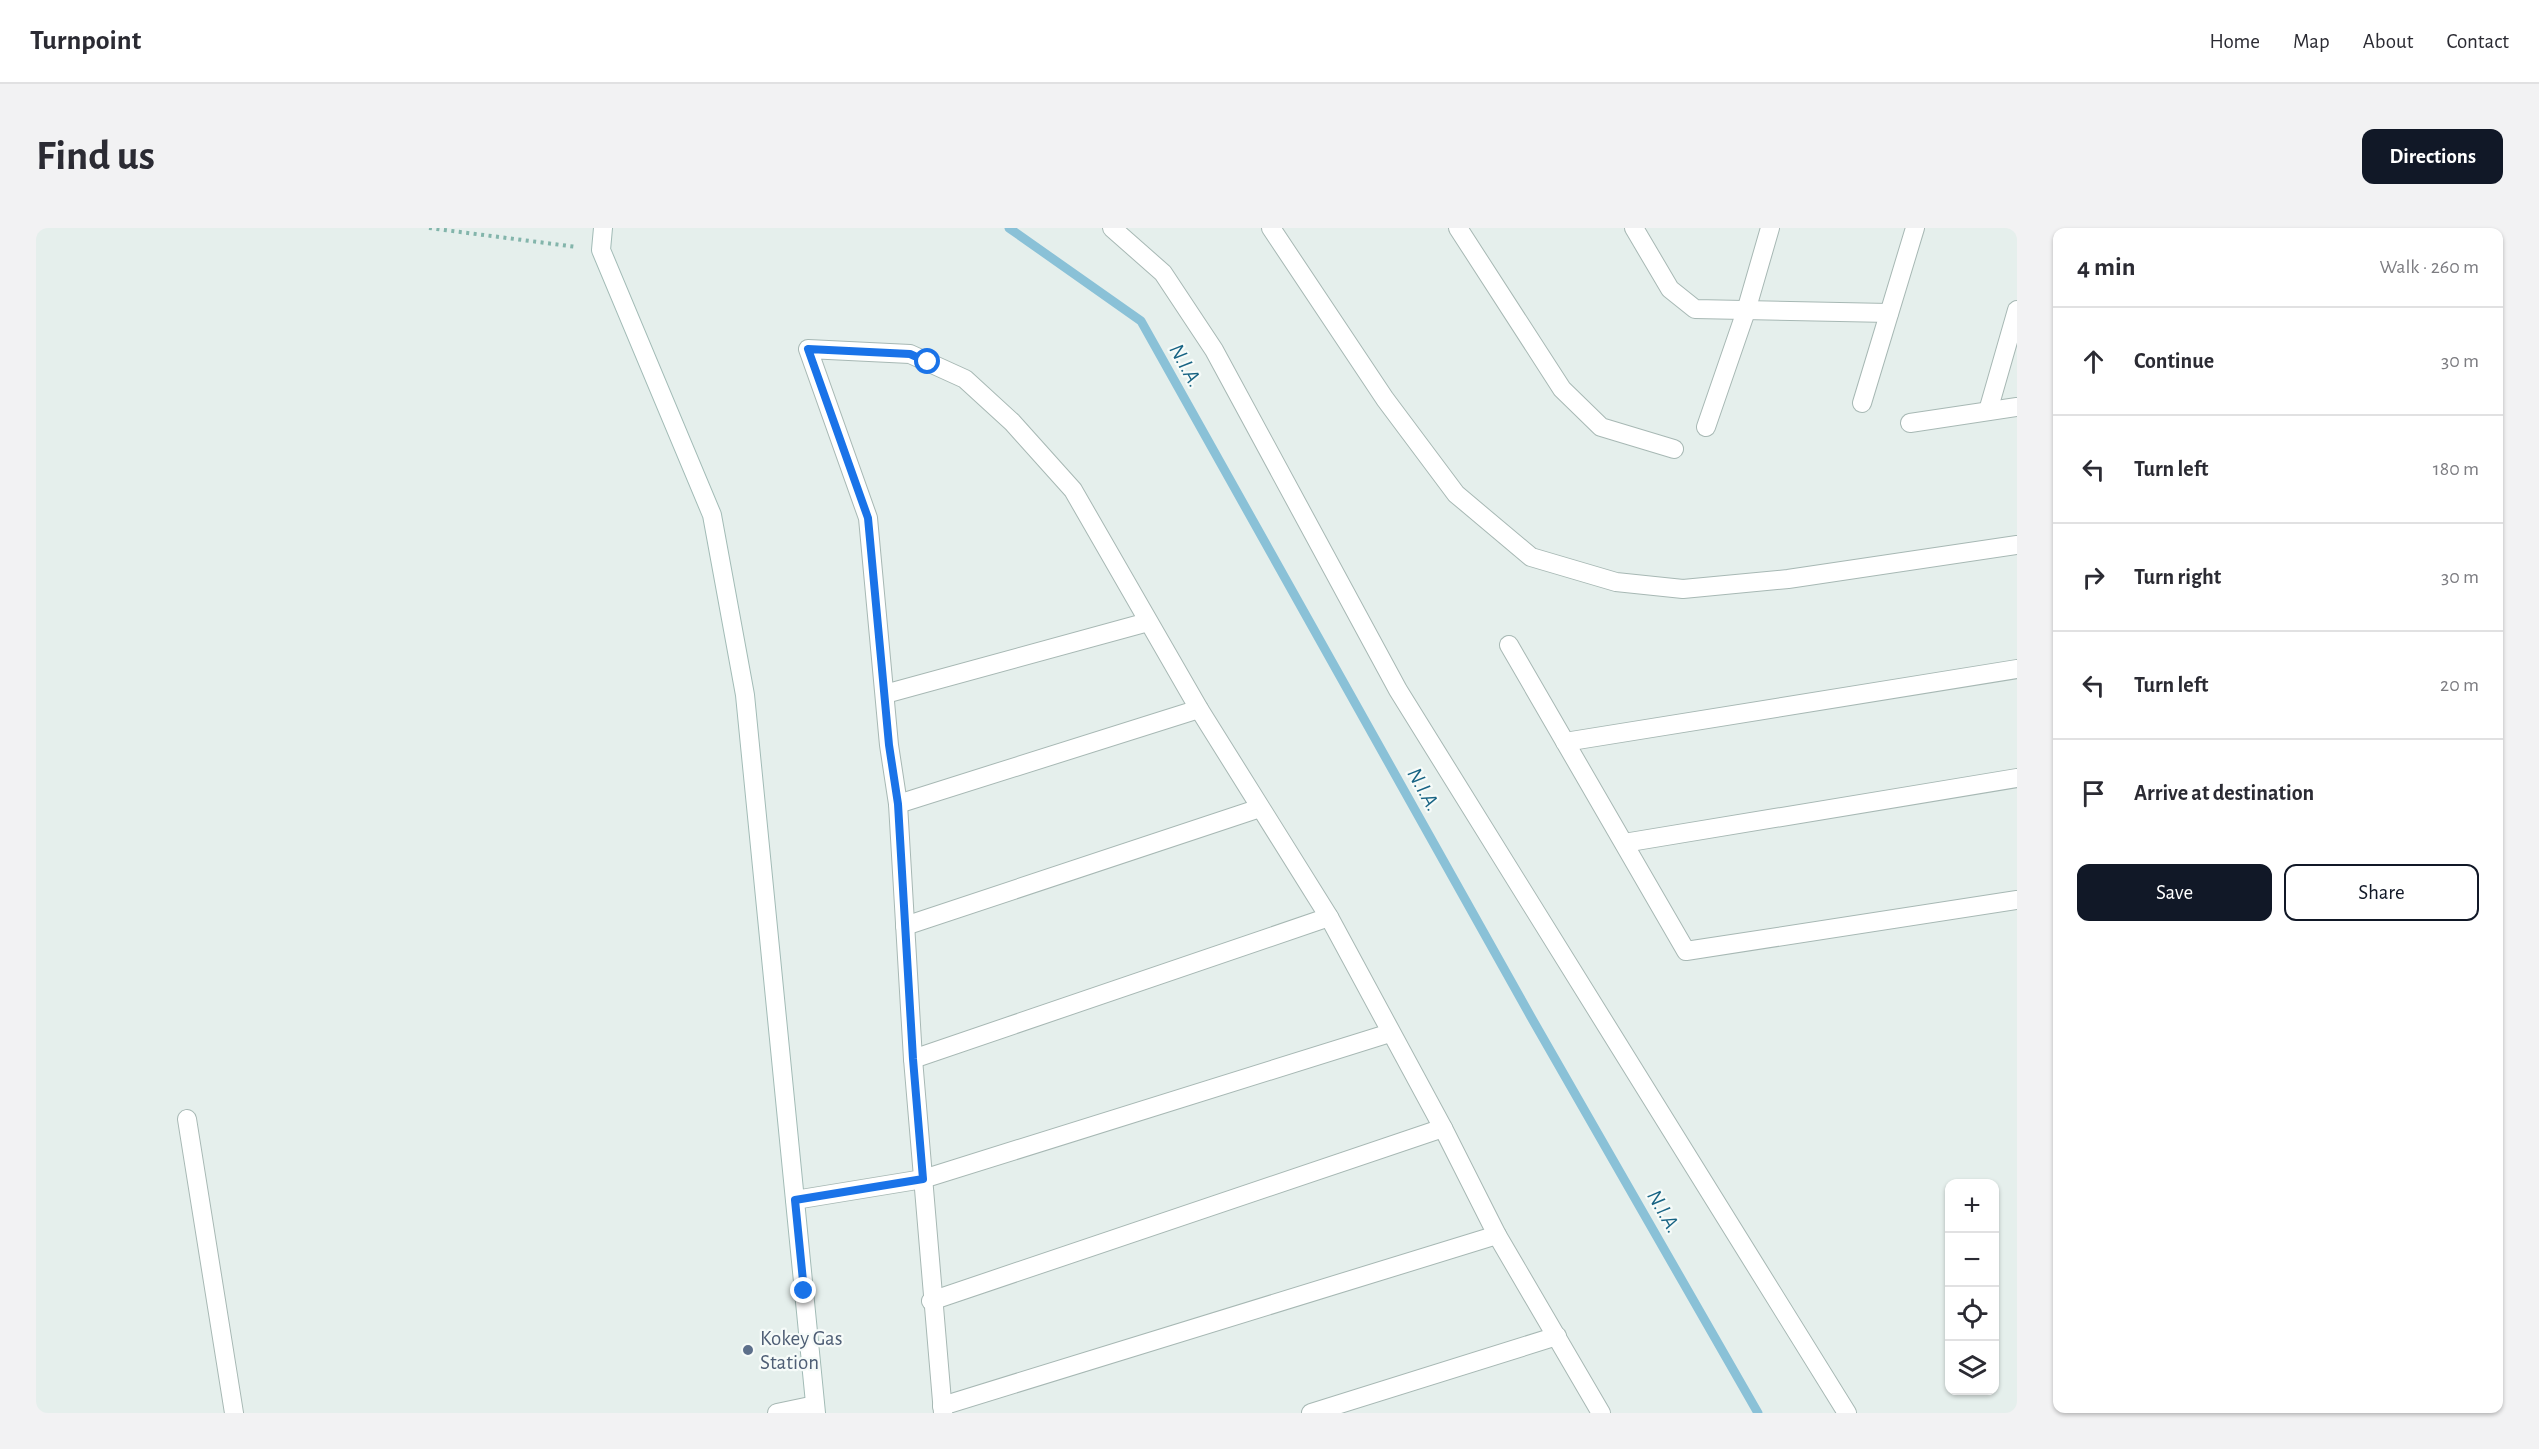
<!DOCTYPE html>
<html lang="en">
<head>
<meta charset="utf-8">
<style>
	:root { --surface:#fff; --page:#f2f2f3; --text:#2b2b33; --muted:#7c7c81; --line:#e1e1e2; --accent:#111827 }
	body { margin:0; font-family:"Alegreya Sans",sans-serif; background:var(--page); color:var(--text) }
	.controls { position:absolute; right:18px; bottom:18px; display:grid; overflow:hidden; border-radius:12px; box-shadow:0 2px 4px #0004 }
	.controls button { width:54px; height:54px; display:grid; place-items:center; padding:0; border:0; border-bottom:2px solid var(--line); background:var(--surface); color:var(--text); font:30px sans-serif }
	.stop { position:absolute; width:18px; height:18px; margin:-14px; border:4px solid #1a73e8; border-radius:50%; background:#fff }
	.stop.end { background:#1a73e8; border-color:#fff; box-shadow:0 2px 6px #0008 }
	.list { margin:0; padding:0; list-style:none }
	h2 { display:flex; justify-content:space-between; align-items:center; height:78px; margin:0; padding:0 24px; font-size:26px }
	h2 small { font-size:20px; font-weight:400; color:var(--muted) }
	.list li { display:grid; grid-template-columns:39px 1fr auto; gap:18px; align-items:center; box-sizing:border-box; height:108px; padding:0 24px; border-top:2px solid var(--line) }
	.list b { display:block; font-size:22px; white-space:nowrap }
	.list em { font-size:20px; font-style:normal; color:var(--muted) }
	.actions { display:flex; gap:12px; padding:18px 24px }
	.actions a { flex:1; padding:14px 0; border:2px solid var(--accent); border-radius:12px; text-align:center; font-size:21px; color:var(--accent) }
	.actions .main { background:var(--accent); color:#fff }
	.icon { flex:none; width:33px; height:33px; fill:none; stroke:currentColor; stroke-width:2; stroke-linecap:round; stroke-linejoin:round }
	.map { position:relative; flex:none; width:1981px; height:1185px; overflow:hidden; border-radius:12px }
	header { display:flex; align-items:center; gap:36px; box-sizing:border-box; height:84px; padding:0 30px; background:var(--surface); border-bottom:2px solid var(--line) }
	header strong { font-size:28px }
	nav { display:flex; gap:33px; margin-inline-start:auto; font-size:21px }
	.intro { display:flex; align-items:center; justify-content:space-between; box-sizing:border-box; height:144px; padding:0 36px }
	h1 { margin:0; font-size:42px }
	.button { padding:15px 27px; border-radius:12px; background:var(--accent); color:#fff; font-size:21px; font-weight:700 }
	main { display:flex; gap:36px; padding:0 36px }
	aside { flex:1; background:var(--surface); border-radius:12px; box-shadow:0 2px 4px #0004 }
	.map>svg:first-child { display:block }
</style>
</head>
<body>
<header>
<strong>Turnpoint</strong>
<nav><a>Home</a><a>Map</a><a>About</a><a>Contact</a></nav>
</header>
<div class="intro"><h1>Find us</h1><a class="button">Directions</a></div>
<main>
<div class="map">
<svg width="1981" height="1185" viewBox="0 0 1981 1185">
	<rect width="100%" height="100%" fill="#e5efec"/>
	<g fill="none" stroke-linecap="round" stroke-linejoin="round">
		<polyline stroke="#8ac1d7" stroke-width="9" points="973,0 1105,93 1495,789 1722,1185"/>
		<defs>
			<g id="street">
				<polyline points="1076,0 1127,45 1178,122 1362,462 1811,1185"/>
				<polyline points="1235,0 1349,171 1420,266 1495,329 1580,354 1647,361 1752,351 1981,317"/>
				<polyline points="1422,0 1526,161 1565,199 1638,221"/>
				<polyline points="1598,0 1634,61 1659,81 1853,85"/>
				<polyline points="1826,175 1879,0"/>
				<polyline points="1952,183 1981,82"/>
				<polyline points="1874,195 1981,179"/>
				<polyline points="1670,199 1710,83 1734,0"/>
				<polyline points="1473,417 1650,723 1981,672"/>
				<polyline points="849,466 1112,394"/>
				<polyline points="1529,514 1981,441"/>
				<polyline points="862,576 1163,481"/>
				<polyline points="1588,615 1981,550"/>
				<polyline points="869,698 1224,580"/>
				<polyline points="877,831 1293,689"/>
				<polyline points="151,891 198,1185"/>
				<polyline points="759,972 887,951 1354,805"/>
				<polyline points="895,1073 1407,900"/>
				<polyline points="906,1178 1461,1007"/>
				<polyline points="741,1185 779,1177"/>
				<polyline points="907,1185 877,831 862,576 853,517 832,290 772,121 874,126 929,151 976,194 1037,262 1163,481 1293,689 1407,900 1461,1007 1565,1185"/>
				<polyline points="1275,1185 1521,1108"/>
			</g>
			<polyline id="secondary" points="567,0 565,22 676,287 709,467 780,1185"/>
		</defs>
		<use href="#street" stroke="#a7b8b4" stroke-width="20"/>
		<use href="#secondary" stroke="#a2bbb6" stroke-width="20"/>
		<polyline stroke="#83b5ab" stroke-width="4" stroke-dasharray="3 4.5" stroke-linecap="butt" points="393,0 541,19"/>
		<use href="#street" stroke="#fff" stroke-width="18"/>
		<use href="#secondary" stroke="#fff" stroke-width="18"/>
	</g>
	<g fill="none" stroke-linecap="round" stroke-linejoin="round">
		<polyline stroke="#1a73e8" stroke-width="8" points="768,1063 759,972 887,951 877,831 862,576 853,517 832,290 772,121 874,126 892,134"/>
	</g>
	<circle fill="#5c6f8a" stroke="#f6fbf9" stroke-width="2" cx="712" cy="1122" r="6"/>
	<g text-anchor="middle" stroke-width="4.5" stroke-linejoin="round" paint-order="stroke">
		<g font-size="21" fill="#4e5e75" stroke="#f6fbf9" text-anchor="start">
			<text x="724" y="1117">Kokey Gas<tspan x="724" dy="24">Station</tspan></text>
		</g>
		<g font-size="22" font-style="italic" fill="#176383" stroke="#f6fbf9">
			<text transform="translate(1151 137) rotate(61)" y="8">N.I.A.</text>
			<text transform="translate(1389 561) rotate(61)" y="8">N.I.A.</text>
			<text transform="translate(1629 983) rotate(60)" y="8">N.I.A.</text>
		</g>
	</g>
</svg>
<div class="controls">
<button>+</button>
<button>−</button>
<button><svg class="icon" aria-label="locate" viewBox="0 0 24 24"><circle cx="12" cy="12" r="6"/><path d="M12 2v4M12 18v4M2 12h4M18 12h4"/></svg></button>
<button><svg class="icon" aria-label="layers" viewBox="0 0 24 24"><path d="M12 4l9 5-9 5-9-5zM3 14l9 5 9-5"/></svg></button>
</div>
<div class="stop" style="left:892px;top:134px"></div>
<div class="stop end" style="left:768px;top:1063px"></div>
</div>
<aside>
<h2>4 min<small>Walk · 260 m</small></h2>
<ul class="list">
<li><svg class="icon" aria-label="ahead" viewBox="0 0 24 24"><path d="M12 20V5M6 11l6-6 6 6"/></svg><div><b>Continue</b></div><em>30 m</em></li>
<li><svg class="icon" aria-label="left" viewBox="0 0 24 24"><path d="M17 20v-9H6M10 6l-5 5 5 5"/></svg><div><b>Turn left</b></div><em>180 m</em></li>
<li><svg class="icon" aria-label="right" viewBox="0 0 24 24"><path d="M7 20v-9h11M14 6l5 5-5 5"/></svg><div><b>Turn right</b></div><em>30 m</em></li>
<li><svg class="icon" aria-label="left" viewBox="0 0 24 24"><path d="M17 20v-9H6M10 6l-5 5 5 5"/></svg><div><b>Turn left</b></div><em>20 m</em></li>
<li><svg class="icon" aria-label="arrive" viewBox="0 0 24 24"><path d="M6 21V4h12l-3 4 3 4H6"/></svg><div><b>Arrive at destination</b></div></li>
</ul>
<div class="actions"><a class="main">Save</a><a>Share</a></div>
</aside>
</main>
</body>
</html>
